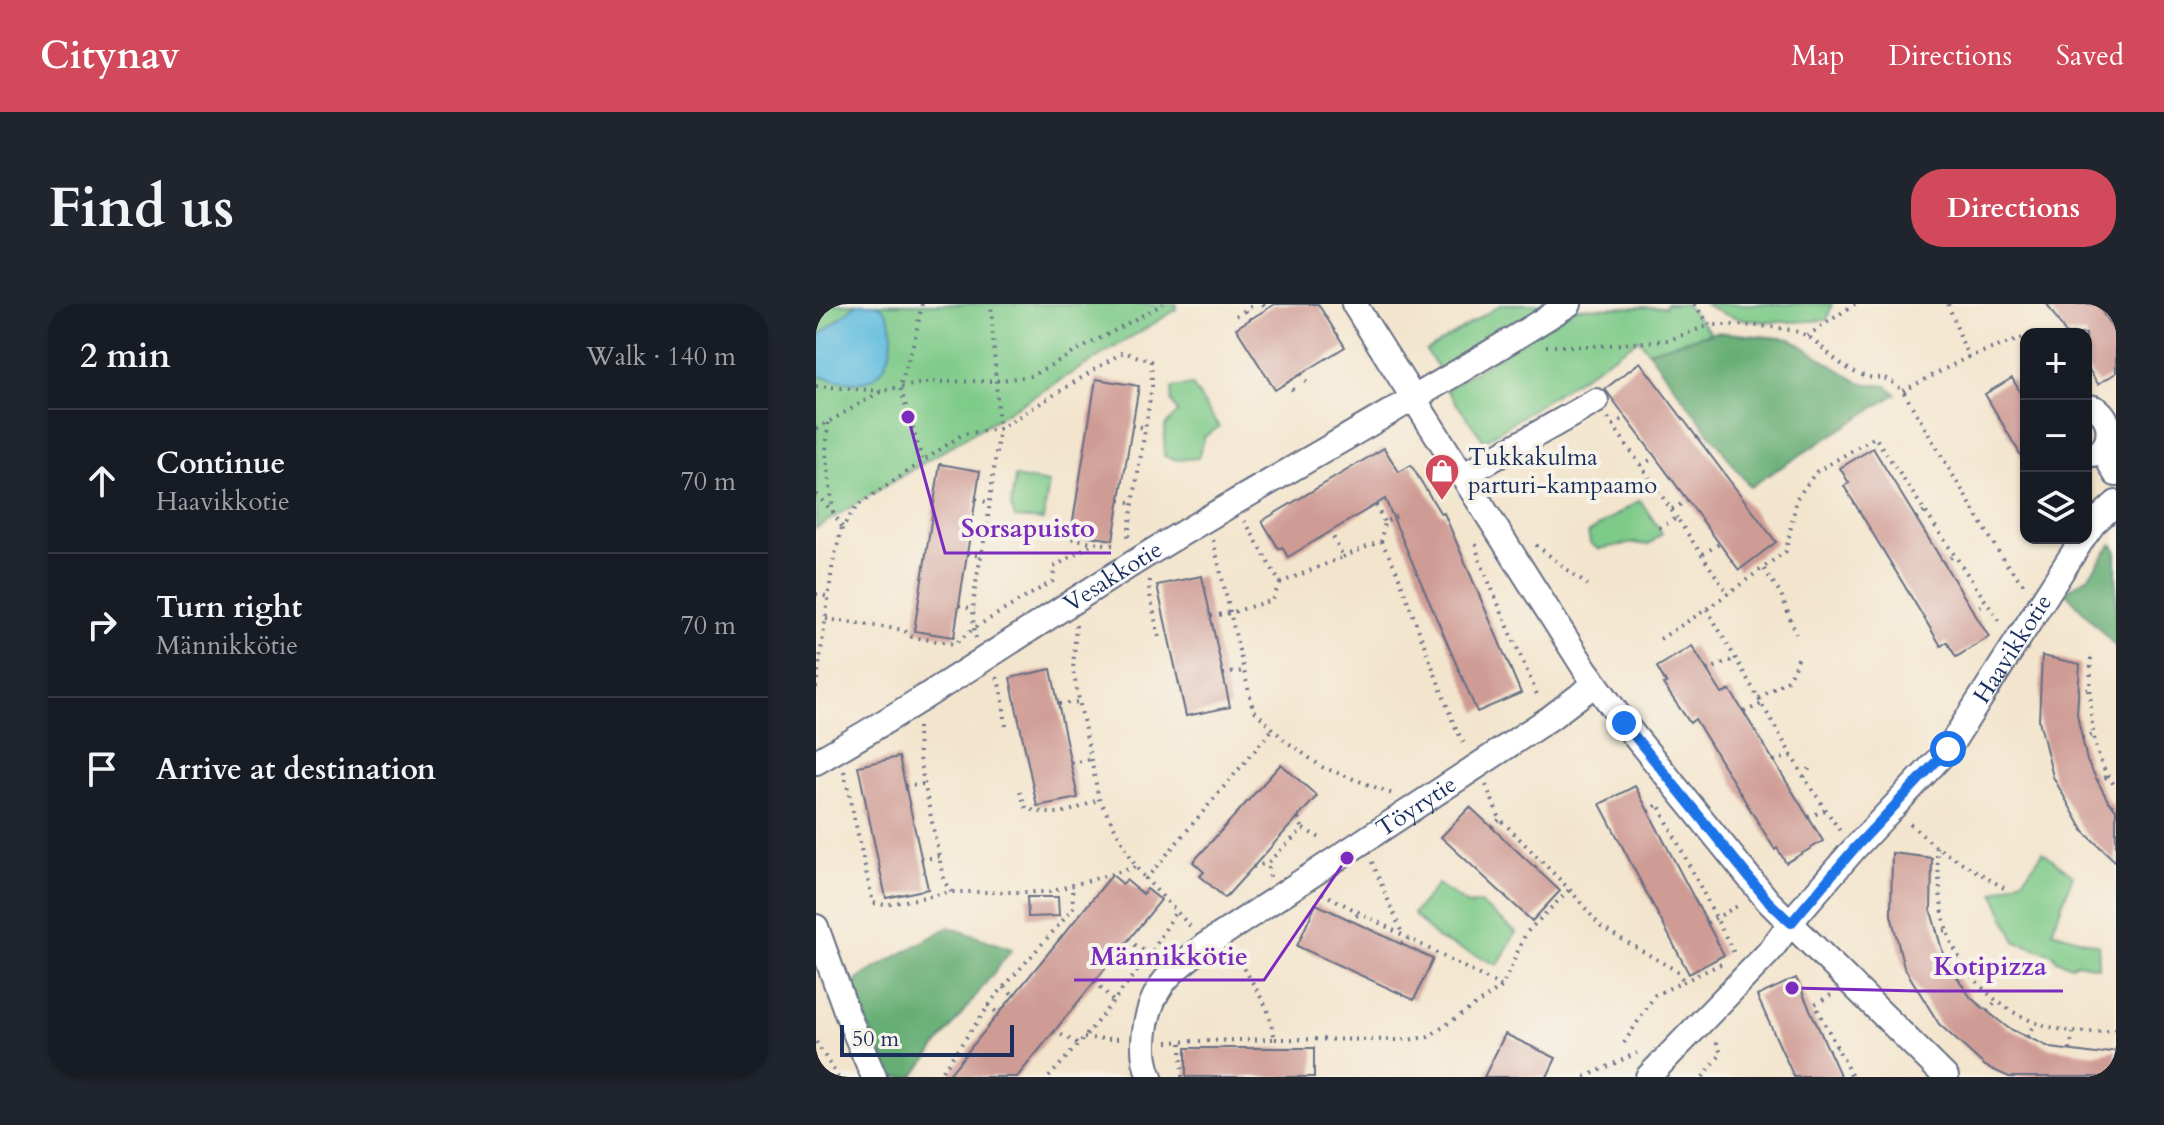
<!DOCTYPE html>
<html lang="en">
<head>
<meta charset="utf-8">
<style>
	:root { --surface:#171b24; --page:#20242c; --text:#f1f3f6; --muted:#9ea1a6; --line:#363941; --accent:#d1495b }
	body { margin:0; font-family:Cardo,serif; background:var(--page); color:var(--text) }
	.controls { position:absolute; right:24px; top:24px; display:grid; overflow:hidden; border-radius:16px; box-shadow:0 2px 6px #0004 }
	.controls button { width:72px; height:72px; display:grid; place-items:center; padding:0; border:0; border-bottom:2px solid var(--line); background:var(--surface); color:var(--text); font:40px sans-serif }
	.scale { position:absolute; left:24px; bottom:20px; width:174px; box-sizing:border-box; padding-left:8px; border:4px solid #1b2f5e; border-top:0; font-size:22px; line-height:28px; white-space:nowrap; color:#1b2f5e; -webkit-text-stroke:6px #f7f3e8; paint-order:stroke }
	.stop { position:absolute; width:24px; height:24px; margin:-18px; border:6px solid #1a73e8; border-radius:50%; background:#fff }
	.stop.end { background:#1a73e8; border-color:#fff; box-shadow:0 2px 8px #0008 }
	.list { margin:0; padding:0; list-style:none }
	h2 { display:flex; justify-content:space-between; align-items:center; height:104px; margin:0; padding:0 32px; font-size:34px }
	h2 small { font-size:26px; font-weight:400; color:var(--muted) }
	.list li { display:grid; grid-template-columns:52px 1fr auto; gap:24px; align-items:center; box-sizing:border-box; height:144px; padding:0 32px; border-top:2px solid var(--line) }
	.list b { display:block; font-size:30px; white-space:nowrap }
	.list p { margin:0; font-size:26px; white-space:nowrap; color:var(--muted) }
	.list em { font-size:26px; font-style:normal; color:var(--muted) }
	.icon { flex:none; width:44px; height:44px; fill:none; stroke:currentColor; stroke-width:2; stroke-linecap:round; stroke-linejoin:round }
	.map { position:relative; flex:none; width:1300px; height:773px; overflow:hidden; border-radius:32px }
	header { display:flex; align-items:center; gap:48px; box-sizing:border-box; height:112px; padding:0 40px; background:var(--accent); color:#fff }
	header strong { font-size:38px }
	nav { display:flex; gap:44px; margin-inline-start:auto; font-size:28px }
	.intro { display:flex; align-items:center; justify-content:space-between; box-sizing:border-box; height:192px; padding:0 48px }
	h1 { margin:0; font-size:56px }
	.button { padding:20px 36px; border-radius:32px; background:var(--accent); color:#fff; font-size:28px; font-weight:700 }
	main { display:flex; gap:48px; padding:0 48px }
	aside { flex:1; background:var(--surface); border-radius:32px; box-shadow:0 2px 6px #0004 }
	.map>svg:first-child { display:block }
</style>
</head>
<body>
<header>
<strong>Citynav</strong>
<nav><a>Map</a><a>Directions</a><a>Saved</a></nav>
</header>
<div class="intro"><h1>Find us</h1><a class="button">Directions</a></div>
<main>
<aside>
<h2>2 min<small>Walk · 140 m</small></h2>
<ul class="list">
<li><svg class="icon" aria-label="ahead" viewBox="0 0 24 24"><path d="M12 20V5M6 11l6-6 6 6"/></svg><div><b>Continue</b><p>Haavikkotie</p></div><em>70 m</em></li>
<li><svg class="icon" aria-label="right" viewBox="0 0 24 24"><path d="M7 20v-9h11M14 6l5 5-5 5"/></svg><div><b>Turn right</b><p>Männikkötie</p></div><em>70 m</em></li>
<li><svg class="icon" aria-label="arrive" viewBox="0 0 24 24"><path d="M6 21V4h12l-3 4 3 4H6"/></svg><div><b>Arrive at destination</b></div></li>
</ul>
</aside>
<div class="map">
<svg width="1300" height="773" viewBox="0 0 1300 773">
	<rect width="100%" height="100%" fill="#f7f3e8"/>
	<filter id="ink" filterUnits="userSpaceOnUse"><feTurbulence type="fractalNoise" baseFrequency=".0125" numOctaves="2"/><feDisplacementMap in="SourceGraphic" scale="16" xChannelSelector="R" yChannelSelector="G"/><feConvolveMatrix kernelMatrix="1 2 1 2 8 2 1 2 1" color-interpolation-filters="sRGB"/></filter>
	<filter id="wash" filterUnits="userSpaceOnUse"><feTurbulence type="fractalNoise" baseFrequency=".006" numOctaves="4" result="noise"/><feDisplacementMap in="SourceGraphic" scale="32" xChannelSelector="R" yChannelSelector="G"/><feGaussianBlur stdDeviation="1.8" result="paint"/><feColorMatrix in="noise" values="0 0 0 0 0 0 0 0 0 0 0 0 0 0 0 0 0 1.4 0 .05"/><feComposite in="paint" operator="in"/></filter>
	<g filter="url(#wash)">
		<rect width="100%" height="100%" fill="#f3e5cd"/>
		<g fill="#7eca89" stroke="#4c7c74" stroke-width="2">
			<polygon points="0,0 361,0 360,6 0,224"/>
			<polygon points="686,0 741,0 627,70 610,47"/>
			<polygon points="850,0 869,0 895,29 832,47 823,35 668,137 630,85 760,4 849,3"/>
			<path d="M889,0h127l-5,16c-39,2 -88,8 -122,-16z"/>
			<polygon points="376,81 403,123 388,133 382,154 361,156 348,152 349,122 362,108 355,96 356,84"/>
			<polygon points="199,173 233,179 227,216 199,214 195,202"/>
			<polygon points="824,196 846,229 833,241 817,239 782,245 774,239 772,229"/>
			<polygon points="1227,548 1257,571 1236,627 1283,641 1282,663 1261,659 1255,662 1241,656 1237,650 1200,638 1178,589 1208,574"/>
			<polygon points="622,580 652,601 664,599 700,628 682,661 622,635 597,610"/>
		</g>
		<g fill="#66ae75" stroke="#406e6a" stroke-width="2">
			<polygon points="900,28 975,35 1044,79 1071,82 1080,90 934,183 832,47"/>
			<polygon points="1296,240 1300,246 1300,343 1249,288 1272,273"/>
			<polygon points="133,623 196,645 97,773 76,773 34,683 49,670"/>
		</g>
		<path fill="#62bddf" stroke="#3e769e" stroke-width="2" d="M41,0c5,0 13,0 19,0 25,7 20,70 -10,77 -15,4 -34,-3 -50,-5v-38z"/>
		<g id="blocks">
			<g fill="#cf9c95">
				<polygon points="459,0 502,0 529,43 459,86 420,24"/>
				<polygon points="1231,0 1281,0 1300,30 1300,69 1282,80 1270,61 1270,30 1250,30"/>
				<polygon points="824,58 960,238 923,266 789,85"/>
				<polygon points="1196,74 1210,98 1210,160 1169,90"/>
				<polygon points="280,75 323,82 297,236 255,229"/>
				<polygon points="568,144 583,168 595,161 625,210 628,209 705,389 661,408 569,195 472,253 466,243 463,245 446,217"/>
				<polygon points="1057,144 1173,333 1140,353 1131,338 1125,342 1028,182 1033,179 1024,164"/>
				<polygon points="124,160 164,167 138,333 98,327"/>
				<polygon points="386,272 414,403 370,412 341,281"/>
				<polygon points="876,342 906,390 914,386 1007,537 970,559 961,544 959,546 879,415 874,419 847,380 850,379 841,363"/>
				<polygon points="1226,352 1264,360 1261,410 1271,457 1292,497 1300,505 1300,558 1268,528 1237,473 1223,416"/>
				<polygon points="235,365 262,494 221,502 194,374"/>
				<polygon points="83,453 112,585 70,594 42,462"/>
				<polygon points="465,460 501,492 409,594 384,572 388,568 377,558"/>
				<polygon points="819,482 908,651 873,670 784,500"/>
				<polygon points="654,503 744,587 716,617 625,533"/>
				<polygon points="1076,549 1116,554 1115,607 1128,653 1155,694 1192,724 1235,744 1280,750 1300,746 1300,773 1193,773 1169,762 1123,720 1088,663 1075,611"/>
				<polygon points="296,571 307,580 310,576 327,590 331,585 345,596 201,773 131,773"/>
				<polygon points="211,593 242,593 243,612 212,613"/>
				<polygon points="500,600 617,655 598,696 481,642"/>
				<polygon points="980,674 992,701 1025,773 978,773 941,692"/>
				<polygon points="689,730 740,754 731,773 668,773"/>
				<rect x="370" y="744" width="128" height="29"/>
			</g>
		</g>
	</g>
	<g filter="url(#ink)">
		<use href="#blocks" fill-opacity="0" stroke="#676f85" stroke-width="2"/>
		<g fill="none" stroke-linecap="round" stroke-linejoin="round">
			<defs>
				<g id="minor">
					<polyline points="538,0 769,365 808,419 952,597 1130,773"/>
					<path d="M1270,103c30,-1 30,51 0,47"/>
					<polyline points="1287,147 1300,170"/>
					<polyline points="648,171 780,97"/>
					<polyline points="1270,230 1277,220 1300,199"/>
					<path id="s1" d="M0,458c117,-66 226,-143 340,-213 137,-83 278,-159 413,-245"/>
					<polyline points="0,623 32,712 58,773"/>
					<path id="s2" d="M334,773c-13,-30 -4,-78 20,-102 10,-11 23,-19 34,-29l346,-228 45,-34"/>
					<path id="s3" d="M832,773l121,-125 30,-40 54,-62 95,-101 135,-211"/>
				</g>
			</defs>
			<use href="#minor" stroke="#676f85" stroke-width="28"/>
			<g stroke="#676f85" stroke-width="4" stroke-dasharray="2 6" stroke-linecap="butt">
				<polyline points="106,0 99,34 84,83 106,155"/>
				<polyline points="447,0 450,5"/>
				<path d="M878,0l16,21c24,0 79,-1 99,12 17,12 29,29 50,37 22,9 20,-5 44,17l101,170 21,25"/>
				<polyline points="1132,0 1152,53 1210,33"/>
				<polyline points="429,7 435,15"/>
				<polyline points="420,12 439,0"/>
				<polyline points="521,31 525,29"/>
				<polyline points="991,32 1039,0"/>
				<polyline points="730,42 783,42 853,36 894,21"/>
				<polyline points="485,70 492,81"/>
				<polyline points="471,78 479,89"/>
				<polyline points="0,82 65,87"/>
				<polyline points="1087,87 1152,53"/>
				<polyline points="792,114 861,214"/>
				<polyline points="12,119 10,146 17,208"/>
				<polyline points="316,121 329,124"/>
				<polyline points="797,121 808,114"/>
				<polyline points="0,125 66,87 84,83 115,78 178,77 215,72 347,0"/>
				<polyline points="825,161 838,154"/>
				<polyline points="0,190 17,208 26,223"/>
				<polyline points="160,195 173,199"/>
				<polyline points="304,196 317,199"/>
				<polyline points="560,201 568,218"/>
				<polyline points="856,205 871,197"/>
				<polyline points="1100,214 1110,207"/>
				<polyline points="171,221 183,125 307,48 335,57 336,82 312,231 314,235"/>
				<polyline points="843,224 861,214 912,290"/>
				<polyline points="397,236 437,405 467,435 506,463 577,490"/>
				<polyline points="565,237 579,263 637,418 649,442"/>
				<polyline points="660,240 663,255 723,395"/>
				<polyline points="720,241 771,281"/>
				<polyline points="151,250 166,252"/>
				<polyline points="887,250 903,240"/>
				<polyline points="527,253 565,237 568,218 582,212"/>
				<polyline points="1127,258 1139,251"/>
				<polyline points="948,265 965,290 980,330"/>
				<polyline points="334,276 333,286 343,334"/>
				<polyline points="464,279 527,253 515,228"/>
				<polyline points="0,290 13,293"/>
				<polyline points="143,302 159,305"/>
				<polyline points="891,305 988,473 1024,527"/>
				<polyline points="1157,307 1170,298"/>
				<polyline points="395,312 414,309 456,296 464,279 429,217"/>
				<polyline points="10,315 88,326 96,333 139,340 158,324 237,277 238,263 277,239"/>
				<polyline points="260,321 257,366 283,495 320,563 330,575"/>
				<path d="M160,334c-9,-30 6,-82 11,-113l131,21"/>
				<polyline points="844,335 891,305 970,247 981,194 1000,168 1059,133 1185,320"/>
				<path d="M1275,354c-1,42 -4,95 25,129"/>
				<polyline points="891,366 919,355"/>
				<polyline points="407,370 428,367"/>
				<polyline points="181,373 186,390 190,422"/>
				<polyline points="0,384 17,258 26,224 41,202 147,130 183,125 175,0"/>
				<polyline points="1262,386 1275,386"/>
				<polyline points="943,394 972,376 983,353"/>
				<polyline points="243,400 263,398"/>
				<polyline points="928,408 946,400"/>
				<polyline points="102,423 103,454 128,577 135,588"/>
				<polyline points="1266,434 1278,431"/>
				<polyline points="958,457 975,452"/>
				<polyline points="255,459 275,455"/>
				<polyline points="28,467 57,599 69,601 135,588 233,588 320,563"/>
				<polyline points="988,473 995,462"/>
				<polyline points="1281,477 1293,472"/>
				<polyline points="670,481 684,515 754,586 785,623 861,667 867,676"/>
				<polyline points="89,482 107,480"/>
				<path d="M204,487l6,17c30,10 45,4 73,-9"/>
				<polyline points="833,508 842,500 919,651"/>
				<polyline points="992,513 1010,506"/>
				<polyline points="482,514 487,525"/>
				<polyline points="1094,520 1120,543 1188,584"/>
				<polyline points="676,523 684,515"/>
				<path d="M1120,543c4,29 3,65 14,92 30,68 94,102 166,91"/>
				<polyline points="105,555 123,553"/>
				<polyline points="556,558 585,627"/>
				<polyline points="437,563 451,559"/>
				<polyline points="719,563 725,557"/>
				<polyline points="454,573 451,559 487,525 508,536"/>
				<polyline points="506,589 686,683"/>
				<polyline points="533,616 545,609"/>
				<polyline points="891,619 925,600"/>
				<polyline points="374,622 330,575 456,426"/>
				<polyline points="1120,628 1132,626"/>
				<polyline points="312,636 334,651 360,607"/>
				<polyline points="585,640 595,634"/>
				<polyline points="1140,671 1151,662"/>
				<polyline points="279,677 297,697"/>
				<polyline points="188,683 198,691"/>
				<polyline points="1015,691 999,700 1036,773"/>
				<polyline points="172,701 183,710"/>
				<polyline points="1171,707 1182,696"/>
				<polyline points="238,727 263,740"/>
				<polyline points="1212,733 1218,719"/>
				<polyline points="268,734 306,735"/>
				<polyline points="459,735 591,736 612,733 686,683 710,629 753,586"/>
				<polyline points="0,738 22,773"/>
				<polyline points="351,738 459,735 451,704 420,650"/>
				<polyline points="365,739 366,773"/>
				<polyline points="808,739 839,691 907,659"/>
				<polyline points="1012,746 1021,743"/>
				<polyline points="1254,746 1257,729"/>
				<polyline points="122,773 179,693 257,605 256,582"/>
				<polyline points="233,773 268,734 334,651 339,656"/>
				<polyline points="769,773 821,749"/>
				<polyline points="887,773 905,750 900,736"/>
			</g>
			<use href="#minor" stroke="#fff" stroke-width="24"/>
		</g>
	</g>
	<g fill="none" stroke-linecap="round" stroke-linejoin="round" filter="url(#ink)">
		<polyline stroke="#1a73e8" stroke-width="10" points="808,419 952,597 975,619 1037,546 1132,445"/>
	</g>
	<defs>
		<symbol id="shop-pin" viewBox="-11 -11 22 30"><path d="M0 17L-7.5 6A9.5 9.5 0 1 1 7.5 6Z" fill="#d1495b" stroke="#f7f3e8"/><path d="M-5-2.5h2.3a2.7 3.5 0 0 1 5.4 0H5L5.5 6h-11ZM-1.5-2.5h3a1.5 2.3 0 0 0-3 0Z" fill="#fff"/></symbol>
	</defs>
	<g fill-rule="evenodd">
		<use href="#shop-pin" x="606" y="147" width="40" height="54"/>
	</g>
	<g text-anchor="middle" stroke-width="8" stroke-linejoin="round" paint-order="stroke">
		<g font-size="24" fill="#1b2f5e" stroke="#f7f3e8" text-anchor="start">
			<text x="652" y="161">Tukkakulma<tspan x="652" dy="28">parturi-kampaamo</tspan></text>
		</g>
		<g font-size="24" fill="#1b2f5e" stroke="#f7f3e8">
			<text dy="8" stroke="none"><textPath href="#s1" startOffset="350">Vesakkotie</textPath></text>
			<text dy="8" stroke="none"><textPath href="#s3" startOffset="564">Haavikkotie</textPath></text>
			<text dy="8" stroke="none"><textPath href="#s2" startOffset="408">Töyrytie</textPath></text>
		</g>
	</g>
	<path fill="none" stroke="#7b2cbf" stroke-width="3" d="M92 113L129 249H295M531 554L448 676H258M976 684L1101 687H1247"/>
	<g fill="#7b2cbf" stroke="#f7f3e8" stroke-width="3">
		<circle cx="92" cy="113" r="8"/>
		<circle cx="531" cy="554" r="8"/>
		<circle cx="976" cy="684" r="8"/>
	</g>
	<g font-size="26" text-anchor="middle" font-weight="bold" fill="#7b2cbf" stroke="#f7f3e8" stroke-width="8" stroke-linejoin="round" paint-order="stroke">
		<text x="212" y="233">Sorsapuisto</text>
		<text x="353" y="661">Männikkötie</text>
		<text x="1174" y="671">Kotipizza</text>
	</g>
</svg>
<div class="controls">
<button>+</button>
<button>−</button>
<button><svg class="icon" aria-label="layers" viewBox="0 0 24 24"><path d="M12 4l9 5-9 5-9-5zM3 14l9 5 9-5"/></svg></button>
</div>
<div class="scale">50 m</div>
<div class="stop" style="left:1132px;top:445px"></div>
<div class="stop end" style="left:808px;top:419px"></div>
</div>
</main>
</body>
</html>
